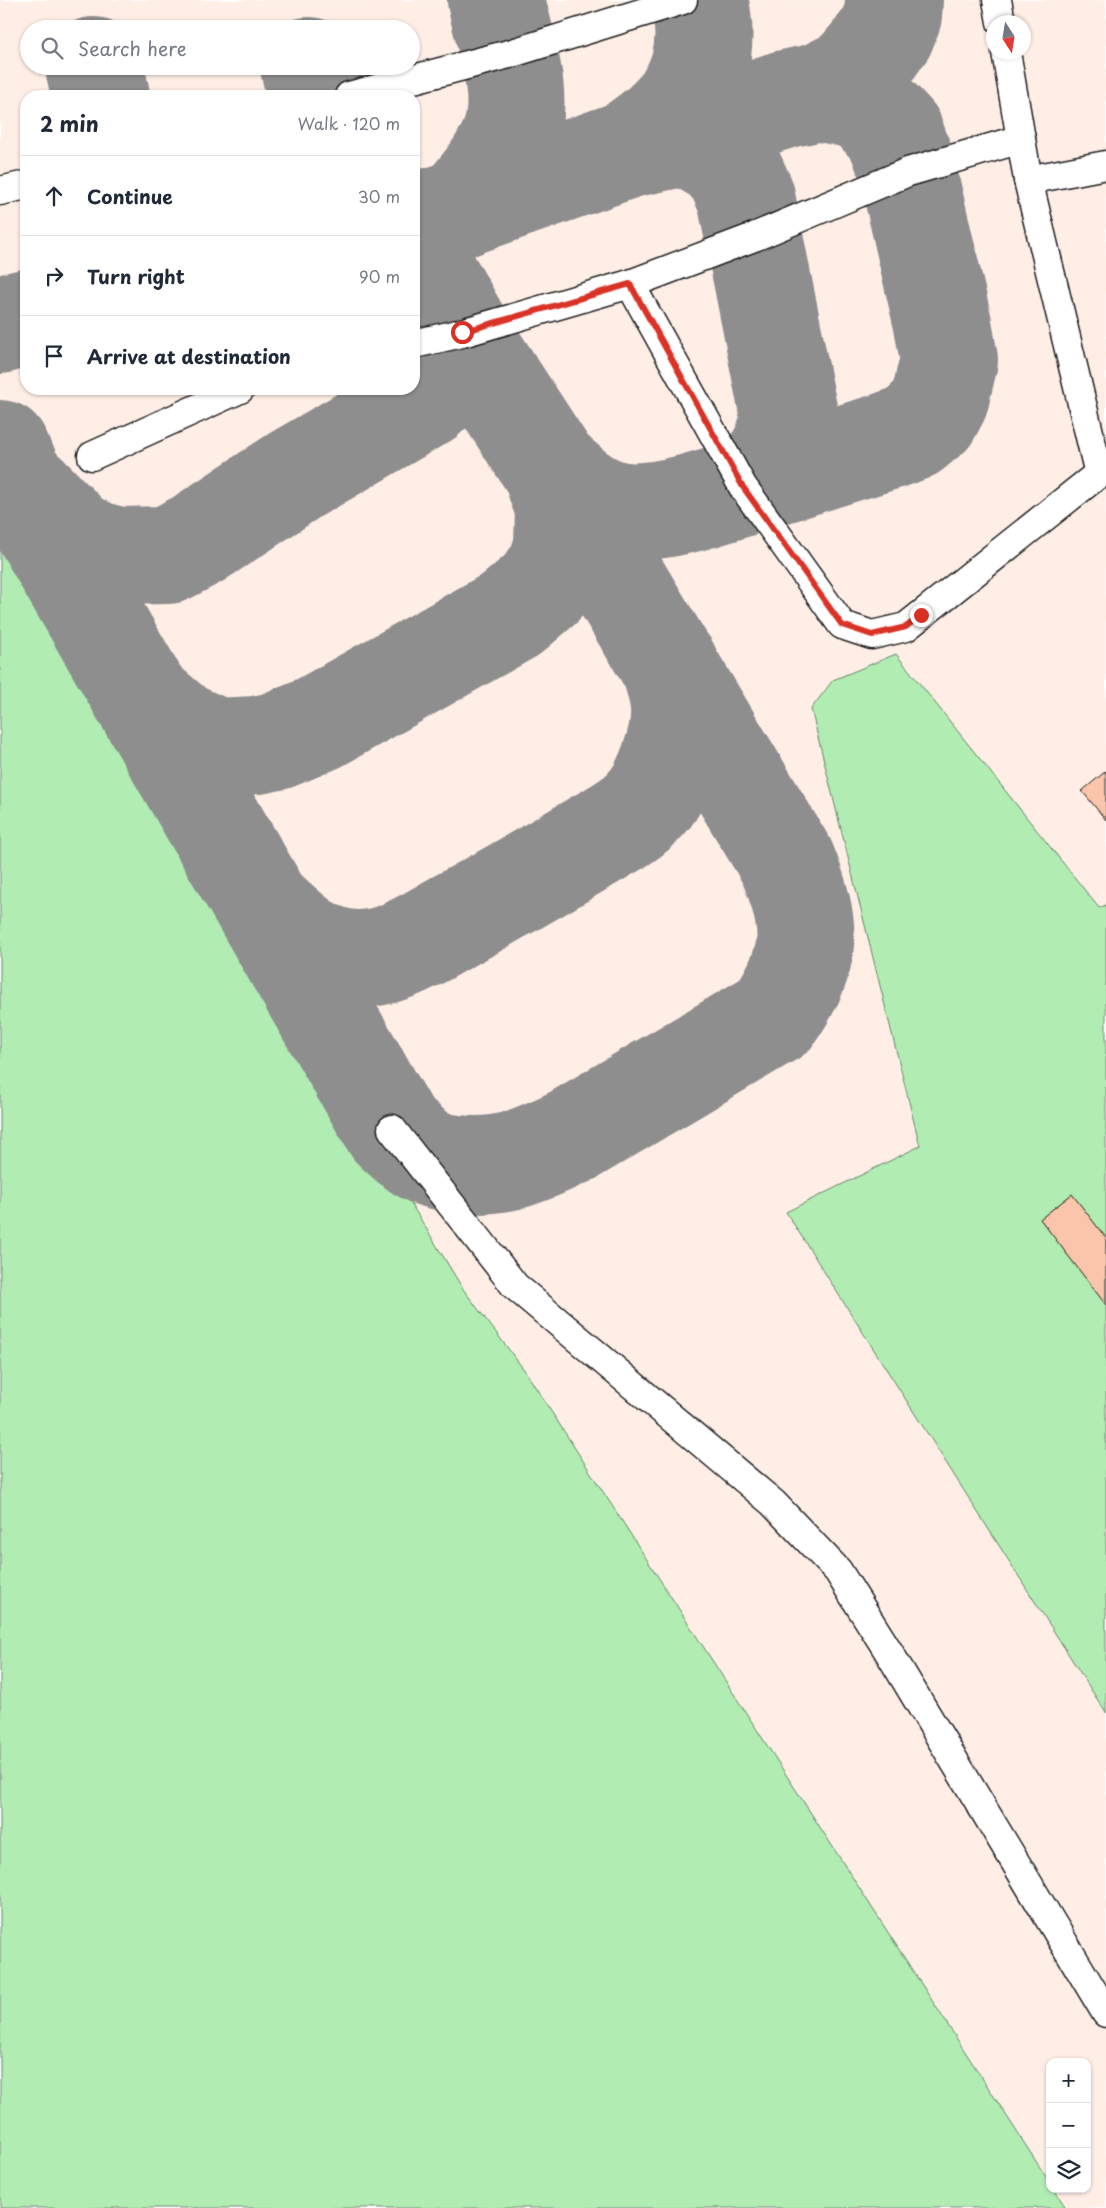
<!DOCTYPE html>
<html lang="en">
<head>
<meta charset="utf-8">
<style>
	:root { --surface:#fff; --page:#f2f2f3; --text:#1f2937; --muted:#747a83; --line:#e0e1e3 }
	body { margin:0; font-family:"Playpen Sans",sans-serif; background:var(--page); color:var(--text) }
	.controls { position:absolute; right:15px; bottom:15px; display:grid; overflow:hidden; border-radius:10px; box-shadow:0 1px 4px #0004 }
	.controls button { width:45px; height:45px; display:grid; place-items:center; padding:0; border:0; border-bottom:1px solid var(--line); background:var(--surface); color:var(--text); font:25px sans-serif }
	.compass { position:absolute; left:986px; top:15px; width:45px; height:45px; border-radius:50%; background:var(--surface); box-shadow:0 1px 4px #0004; rotate:168deg }
	.stop { position:absolute; width:15px; height:15px; margin:-11px; border:4px solid #d93025; border-radius:50%; background:#fff }
	.stop.end { background:#d93025; border-color:#fff; box-shadow:0 1px 5px #0008 }
	.list { margin:0; padding:0; list-style:none }
	h2 { display:flex; justify-content:space-between; align-items:center; height:65px; margin:0; padding:0 20px; font-size:21px }
	h2 small { font-size:16px; font-weight:400; color:var(--muted) }
	.list li { display:grid; grid-template-columns:32px 1fr auto; gap:15px; align-items:center; box-sizing:border-box; height:80px; padding:0 20px; border-top:1px solid var(--line) }
	.list b { display:block; font-size:19px; white-space:nowrap }
	.list em { font-size:16px; font-style:normal; color:var(--muted) }
	.icon { flex:none; width:28px; height:28px; fill:none; stroke:currentColor; stroke-width:2; stroke-linecap:round; stroke-linejoin:round }
	.map { position:relative; flex:none; width:1106px; height:2208px; overflow:hidden }
	.search { position:absolute; background:var(--surface); box-shadow:0 1px 4px #0004; left:20px; top:20px; width:400px; height:55px; display:flex; align-items:center; gap:12px; box-sizing:border-box; padding:0 18px; border-radius:28px; color:var(--muted); font-size:19px }
	.panel { position:absolute; background:var(--surface); box-shadow:0 1px 4px #0004; left:20px; top:90px; width:400px; height:305px; border-radius:20px }
	.map>svg:first-child { display:block }
</style>
</head>
<body>
<div class="map">
<svg width="1106" height="2208" viewBox="0 0 1106 2208">
	<rect width="100%" height="100%" fill="#fff"/>
	<filter id="ink" filterUnits="userSpaceOnUse"><feTurbulence type="fractalNoise" baseFrequency=".02" numOctaves="2"/><feDisplacementMap in="SourceGraphic" scale="10" xChannelSelector="R" yChannelSelector="G"/><feConvolveMatrix kernelMatrix="1 2 1 2 8 2 1 2 1" color-interpolation-filters="sRGB"/></filter>
	<g filter="url(#ink)">
		<path fill="#feeee6" fill-rule="evenodd" d="M0,0h1106v2208h-1106zM994,22h30v30h-30zM29,29h382v37h-382zM26,96h388v293h-388zM1050,2062h37v127h-37z"/>
		<g fill="#b1edb3" stroke="#668468">
			<polygon points="0,529 463,1289 525,1371 1050,2183 1050,2189 1054,2189 1066,2208 0,2208"/>
			<polygon points="896,654 1099,908 1106,905 1106,1713 786,1212 920,1146 811,709 833,680"/>
		</g>
		<g fill="none" stroke-linecap="round" stroke-linejoin="round">
			<g stroke="#8e8e8e" stroke-width="98">
				<polyline points="94,66 101,96"/>
				<polyline points="309,66 316,96"/>
				<path d="M628,149l51,-11 15,3 27,16 14,16 11,24 44,223c-10,35 -16,46 -47,67"/>
				<path d="M628,149c11,-8 24,-16 34,-26 37,-33 49,-75 37,-123"/>
				<path d="M462,208c17,-21 35,-41 46,-66 19,-42 -3,-99 -12,-142"/>
				<polyline points="414,222 462,208 628,149 786,99 819,92 853,75 871,54 886,33 893,15 894,0"/>
				<polyline points="0,325 26,318"/>
				<path d="M0,449l16,32 376,648c12,11 22,21 36,28 9,4 21,6 30,7 47,5 72,-9 114,-28l202,-120c40,-58 39,-90 13,-154l-237,-394 -88,-135 -29,-51 -19,-20"/>
				<path d="M550,468c19,17 40,37 67,42 45,8 115,-20 158,-34 38,-12 75,-24 113,-35l24,-9 19,-16 9,-17 9,-39 -6,-36 -37,-160 -11,-30 -25,-27 -18,-8 -33,-7"/>
				<polyline points="28,493 73,539 95,550 118,556 168,555 197,540 295,475 427,398 447,376 451,357 451,342 445,303"/>
				<polyline points="145,701 179,730 216,747 257,745 276,741 319,723 512,614 541,589 556,569 563,546 564,507 550,468"/>
				<path d="M264,907c28,26 52,51 93,52 12,0 26,-3 37,-7 23,-8 46,-24 67,-35 42,-23 83,-47 125,-72 17,-10 46,-25 59,-40 20,-21 36,-70 34,-98 -1,-14 -6,-28 -9,-41"/>
			</g>
		</g>
		<g fill="#fac5ab" stroke="#1c1c1c">
			<polygon points="1106,771 1106,820 1082,791"/>
			<polygon points="1072,1194 1106,1238 1106,1305 1040,1219"/>
		</g>
		<g fill="none" stroke-linecap="round" stroke-linejoin="round">
			<defs>
				<g id="minor">
					<polyline points="997,0 1001,22"/>
					<polyline points="1006,52 1021,139"/>
					<polyline points="349,96 509,54 683,0"/>
					<polyline points="1028,180 1106,165"/>
					<polyline points="0,191 26,185"/>
					<polyline points="630,284 743,487 842,625 872,635 906,627 1106,468"/>
					<polyline points="414,344 462,333 630,284 754,237 908,172 1021,139 1028,180 1099,474"/>
					<polyline points="92,456 240,389"/>
					<polyline points="392,1129 515,1286 773,1503 838,1571 887,1649 1106,2013"/>
				</g>
			</defs>
			<use href="#minor" stroke="#1c1c1c" stroke-width="31"/>
			<use href="#minor" stroke="#fff" stroke-width="28"/>
		</g>
	</g>
	<g fill="none" stroke-linecap="round" stroke-linejoin="round" filter="url(#ink)">
		<polyline stroke="#d93025" stroke-width="6" points="462,332 630,284 743,487 842,625 872,635 906,627 921,615"/>
	</g>
</svg>
<div class="controls">
<button>+</button>
<button>−</button>
<button><svg class="icon" aria-label="layers" viewBox="0 0 24 24"><path d="M12 4l9 5-9 5-9-5zM3 14l9 5 9-5"/></svg></button>
</div>
<svg class="compass" viewBox="-18 -18 36 36"><path d="M0-13l5 13h-10z" fill="#e53935"/><path d="M0 13l5-13h-10z" fill="#747a83"/></svg>
<div class="stop" style="left:462px;top:332px"></div>
<div class="stop end" style="left:921px;top:615px"></div>
<div class="search"><svg class="icon" aria-label="search" viewBox="0 0 24 24"><circle cx="10" cy="10" r="6"/><path d="M15 15l6 6"/></svg>Search here</div>
<section class="panel">
<h2>2 min<small>Walk · 120 m</small></h2>
<ul class="list">
<li><svg class="icon" aria-label="ahead" viewBox="0 0 24 24"><path d="M12 20V5M6 11l6-6 6 6"/></svg><div><b>Continue</b></div><em>30 m</em></li>
<li><svg class="icon" aria-label="right" viewBox="0 0 24 24"><path d="M7 20v-9h11M14 6l5 5-5 5"/></svg><div><b>Turn right</b></div><em>90 m</em></li>
<li><svg class="icon" aria-label="arrive" viewBox="0 0 24 24"><path d="M6 21V4h12l-3 4 3 4H6"/></svg><div><b>Arrive at destination</b></div></li>
</ul>
</section>
</div>
</body>
</html>
